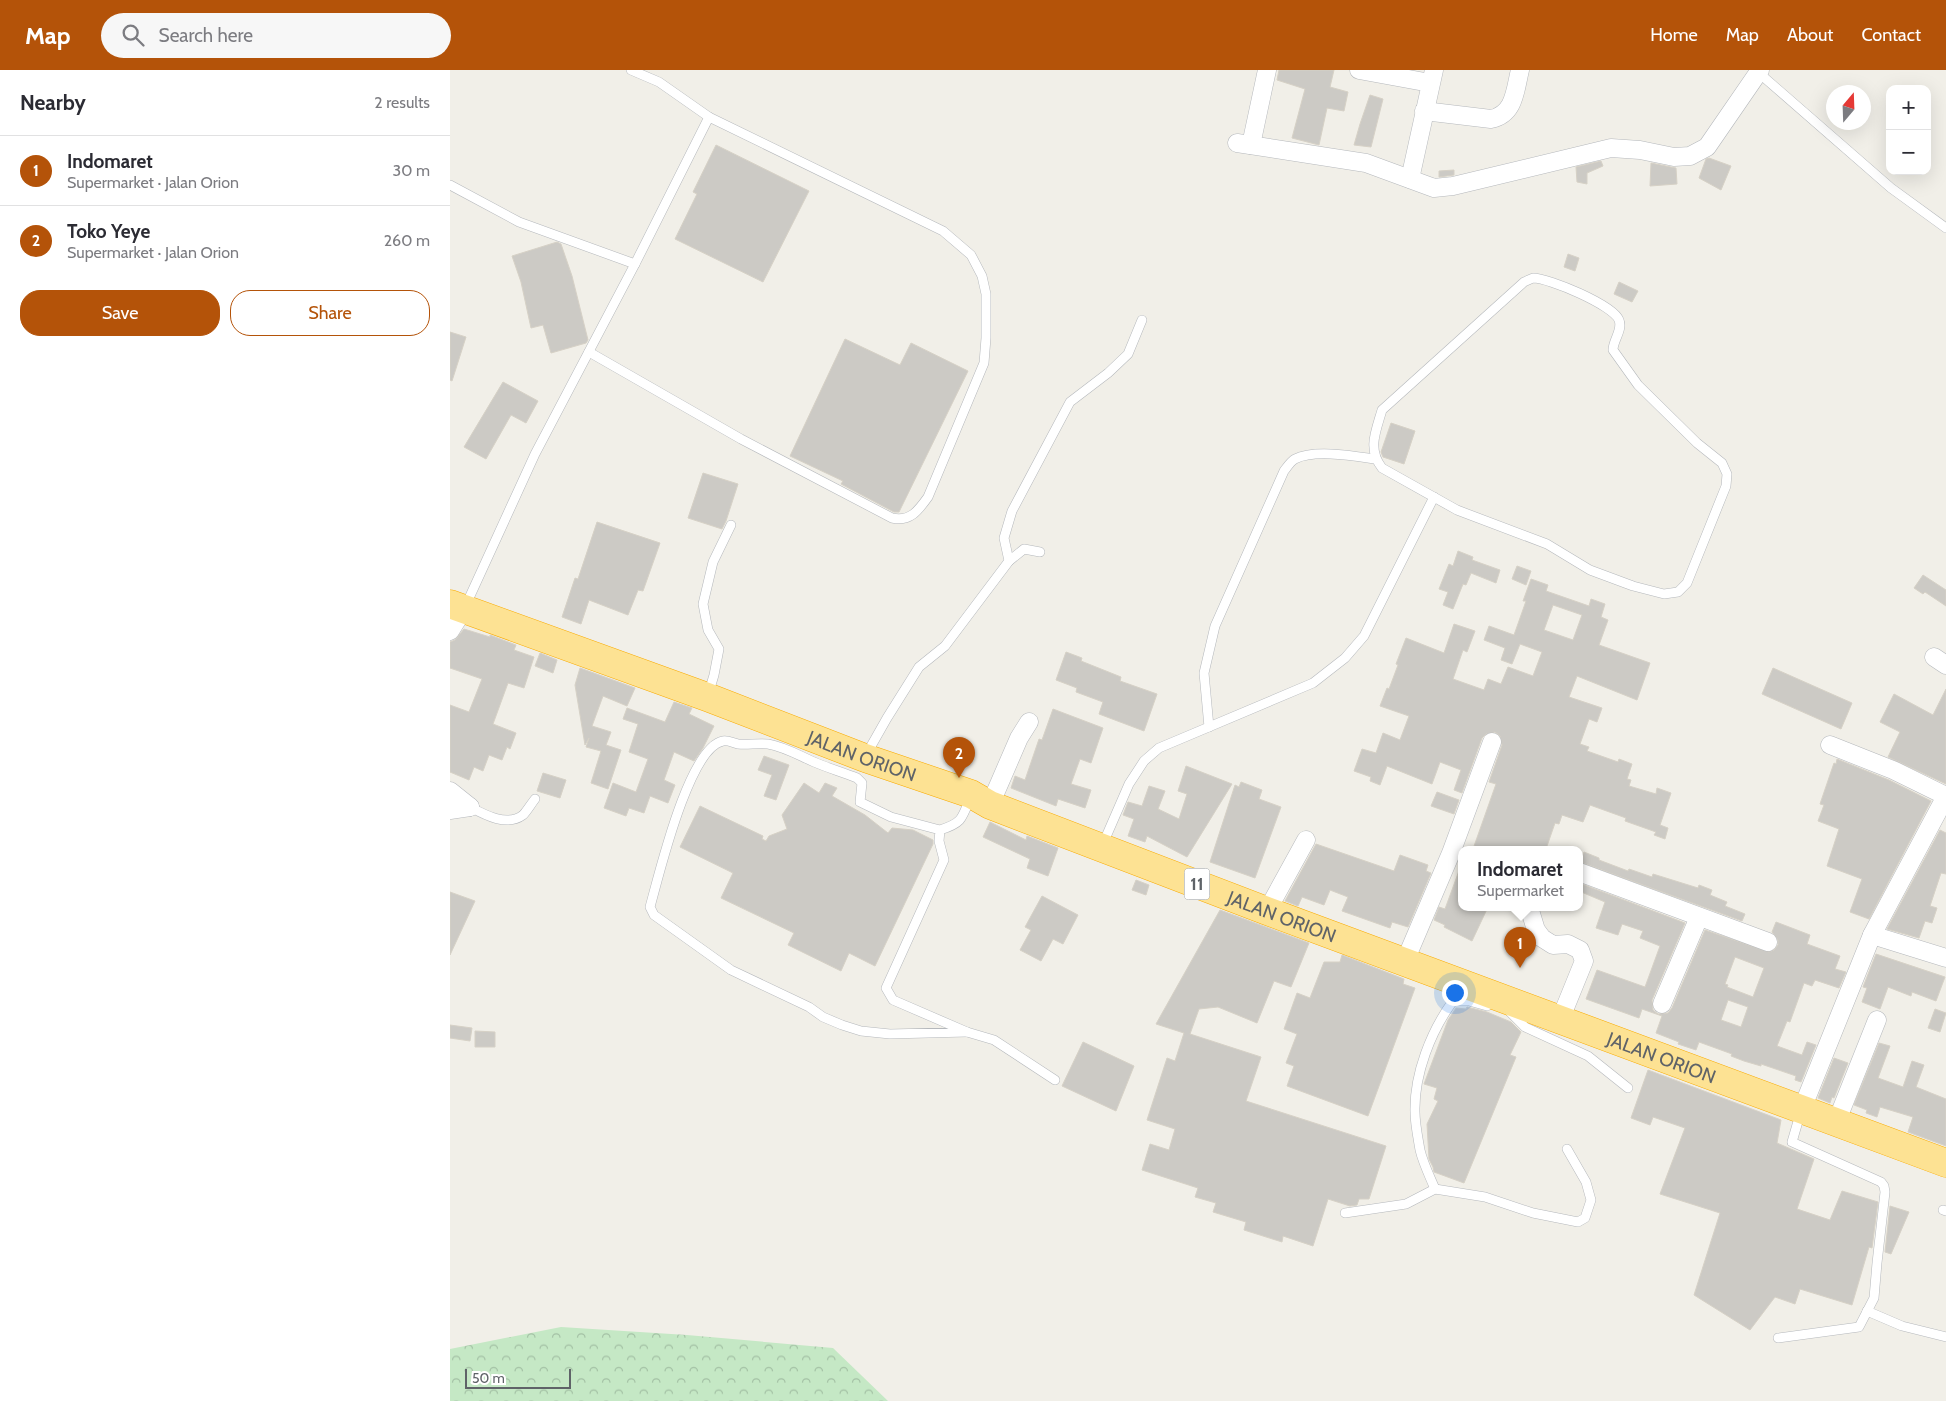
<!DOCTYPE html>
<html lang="en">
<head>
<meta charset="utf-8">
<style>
	:root { --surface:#fff; --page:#f7f7f7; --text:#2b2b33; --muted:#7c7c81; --line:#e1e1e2; --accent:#b45309 }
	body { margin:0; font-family:Cabin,sans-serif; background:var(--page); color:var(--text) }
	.controls { position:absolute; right:15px; top:15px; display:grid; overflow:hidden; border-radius:10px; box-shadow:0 5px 20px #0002 }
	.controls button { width:45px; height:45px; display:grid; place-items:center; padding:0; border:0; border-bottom:1px solid var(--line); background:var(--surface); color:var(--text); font:25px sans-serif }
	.compass { position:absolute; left:1376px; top:15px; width:45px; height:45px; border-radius:50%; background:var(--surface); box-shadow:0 5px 20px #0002; rotate:19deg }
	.scale { position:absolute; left:15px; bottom:12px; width:106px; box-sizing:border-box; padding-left:5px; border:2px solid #5f6368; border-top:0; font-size:14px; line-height:18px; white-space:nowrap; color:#5f6368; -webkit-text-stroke:4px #fff; paint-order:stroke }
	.you { position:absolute; left:1004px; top:922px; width:18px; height:18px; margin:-12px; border:4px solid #fff; border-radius:50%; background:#1a73e8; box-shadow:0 0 0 8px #1a73e833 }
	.badge { display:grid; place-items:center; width:32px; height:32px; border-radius:50%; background:var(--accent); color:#fff; font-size:16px; font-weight:700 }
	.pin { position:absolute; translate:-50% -41px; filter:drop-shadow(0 1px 2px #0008) }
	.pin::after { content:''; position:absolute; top:26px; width:18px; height:15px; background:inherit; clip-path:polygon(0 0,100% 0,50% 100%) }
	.popup { position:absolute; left:1008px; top:776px; width:125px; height:65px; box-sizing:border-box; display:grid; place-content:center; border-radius:10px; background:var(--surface); filter:drop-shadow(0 1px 4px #0005); font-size:16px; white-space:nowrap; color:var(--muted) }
	.popup b { font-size:19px; color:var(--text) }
	.popup::after { content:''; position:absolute; left:50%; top:100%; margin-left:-10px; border:10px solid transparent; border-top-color:var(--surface) }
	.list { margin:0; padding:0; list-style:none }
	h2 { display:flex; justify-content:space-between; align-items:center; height:65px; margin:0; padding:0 20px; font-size:21px }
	h2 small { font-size:16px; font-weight:400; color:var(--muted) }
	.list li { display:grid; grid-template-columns:32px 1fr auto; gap:15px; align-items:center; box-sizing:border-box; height:70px; padding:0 20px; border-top:1px solid var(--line) }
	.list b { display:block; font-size:19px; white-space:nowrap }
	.list p { margin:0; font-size:16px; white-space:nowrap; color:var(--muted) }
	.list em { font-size:16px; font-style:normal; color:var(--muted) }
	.actions { display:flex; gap:10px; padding:15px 20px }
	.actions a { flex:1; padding:11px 0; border:1px solid var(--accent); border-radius:20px; text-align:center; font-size:18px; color:var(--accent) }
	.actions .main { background:var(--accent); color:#fff }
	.icon { flex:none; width:28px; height:28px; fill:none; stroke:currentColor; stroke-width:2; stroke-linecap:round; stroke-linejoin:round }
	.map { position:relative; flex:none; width:1496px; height:1331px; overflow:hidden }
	header { display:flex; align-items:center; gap:30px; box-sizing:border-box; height:70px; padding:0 25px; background:var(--accent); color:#fff }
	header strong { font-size:24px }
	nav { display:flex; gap:28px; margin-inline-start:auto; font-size:18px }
	.search { width:350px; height:45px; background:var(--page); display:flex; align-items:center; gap:12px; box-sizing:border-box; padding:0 18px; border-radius:28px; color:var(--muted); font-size:19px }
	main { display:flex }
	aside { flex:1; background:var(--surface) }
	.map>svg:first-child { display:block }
</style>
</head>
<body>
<header>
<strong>Map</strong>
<div class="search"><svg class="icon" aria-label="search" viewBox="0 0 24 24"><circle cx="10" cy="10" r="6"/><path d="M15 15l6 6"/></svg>Search here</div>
<nav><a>Home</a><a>Map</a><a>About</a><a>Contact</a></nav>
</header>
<main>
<aside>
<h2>Nearby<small>2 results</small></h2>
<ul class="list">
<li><span class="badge">1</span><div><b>Indomaret</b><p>Supermarket · Jalan Orion</p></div><em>30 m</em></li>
<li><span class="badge">2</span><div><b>Toko Yeye</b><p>Supermarket · Jalan Orion</p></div><em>260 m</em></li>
</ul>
<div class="actions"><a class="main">Save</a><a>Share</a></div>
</aside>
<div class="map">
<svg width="1496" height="1331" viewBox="0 0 1496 1331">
	<defs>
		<pattern id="forest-crowns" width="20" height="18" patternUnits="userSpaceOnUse" patternTransform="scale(1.25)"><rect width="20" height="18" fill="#c5e8c5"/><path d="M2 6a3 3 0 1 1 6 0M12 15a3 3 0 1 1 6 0" fill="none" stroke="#a3c0a4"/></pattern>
	</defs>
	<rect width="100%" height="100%" fill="#f1efe8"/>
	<polygon fill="url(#forest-crowns)" points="111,1257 237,1265 383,1278 438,1331 0,1331 0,1279"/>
	<g fill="#cccac5" stroke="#d6d1c6" fill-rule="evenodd">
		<polygon points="829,0 884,0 880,17 898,22 894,41 877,38 869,75 842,68 855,19 827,10"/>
		<polygon points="920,25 933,29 921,77 904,75 910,54"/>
		<polygon points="266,75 359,121 313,212 225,169 247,124 243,122"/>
		<polygon points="1259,88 1281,96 1271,120 1249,108 1256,89"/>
		<polygon points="1151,91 1153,96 1137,103 1137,114 1127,112 1126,97"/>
		<polygon points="1201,93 1226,98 1227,114 1200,116"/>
		<polygon points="1004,100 1004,105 989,107 989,101"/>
		<polygon points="107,172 111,174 122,206 138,270 136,273 101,283 93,255 81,258 71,212 62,186"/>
		<polygon points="1118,184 1129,188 1125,201 1114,197"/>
		<polygon points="1169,212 1188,221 1182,232 1164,224"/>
		<polygon points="0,262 16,267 2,311 0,310"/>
		<polygon points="395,269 450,295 461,273 518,301 449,442 444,442 391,414 393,411 340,386"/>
		<polygon points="53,312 88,331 76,353 61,345 36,389 14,377"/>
		<polygon points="941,353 965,361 954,394 933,387 931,382"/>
		<polygon points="253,403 288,414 276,451 272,459 238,448"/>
		<polygon points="147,452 210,473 193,521 188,520 178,545 139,530 131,554 112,547 125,508 128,509"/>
		<polygon points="1008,481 1023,487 1022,490 1050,500 1046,513 1021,503 1016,515 1013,514 1003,539 993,535 998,522 989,519 999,494 1003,496"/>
		<polygon points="1067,496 1081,501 1076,515 1062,509"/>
		<polygon points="1473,505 1496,520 1496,536 1475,522 1473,524 1464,518"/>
		<path d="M1081,509l17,6 -2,6 43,15 2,-7 14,5 -4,13 7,3 -9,25 51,18 -13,37 -60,-24 -8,21 33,11 -5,14 -8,-3 -9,25 9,3 -2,4 31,11 1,-3 13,5 -5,15 4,1 -2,6 27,8 1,-6 14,5 -11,32 8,3 -3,11 -11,-4 2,-3 -31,-11 1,-3 -36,-13 -7,17 -21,-7 -3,9 -4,-1 -9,26h-73l23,-65 -7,-2 13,-37 -2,-9 -5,-4 -9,2 -4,4 -20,55 -8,-3 7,-20 -21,-8 -8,22 -45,-18 -7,19 -10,-4 1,-4 -17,-6 8,-22 14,4 7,-20 17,7 9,-24 -29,-10 7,-18 2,1 9,-24 -2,-1 10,-26 38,15 10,-29 21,7 -8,21 -4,-2 -10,29 31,11 4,-11 13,5 7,-17 25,9 9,-24 -22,-8 -8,20 -11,-4 4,-12 -21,-8 5,-14 25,9 12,-34h-3zM1103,535l29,10 -9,25 -29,-10z"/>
		<polygon points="14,559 40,567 40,565 66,575 64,580 84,587 74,618 58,613 43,654 66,663 60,679 57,677 52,690 39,685 33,701 24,697 19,710 0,702 0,635 19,642 32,609 0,598 0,572 5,570"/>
		<polygon points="616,582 632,588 631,591 671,607 670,611 707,624 694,661 649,644 653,632 626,622 627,618 606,610"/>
		<polygon points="90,583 107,590 103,603 85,596"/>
		<polygon points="130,598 185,618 177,636 153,626 142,656 161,662 156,675 171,680 158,719 141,713 151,681 136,677 139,668 135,675 125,615"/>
		<polygon points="1323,598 1402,633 1391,659 1312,624"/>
		<polygon points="1496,619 1496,714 1438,687 1450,662 1430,652 1444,624 1483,645"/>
		<polygon points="224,632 242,638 239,644 264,656 253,678 244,691 224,682 214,710 225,715 218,733 200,726 194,743 179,738 176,746 154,738 163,713 186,722 198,689 179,682 188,654 173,649 177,638 215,652"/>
		<polygon points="603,639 653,658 641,693 630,689 621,714 641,720 635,738 608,729 606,736 561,718 565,706 575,710 589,669 592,670"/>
		<polygon points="314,686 339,695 326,730 314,726 322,705 308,700"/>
		<polygon points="1387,689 1439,710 1481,731 1419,849 1400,842 1412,809 1377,796 1389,759 1368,751 1374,735 1370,734 1384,693 1386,694"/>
		<polygon points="736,696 782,714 737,787 697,766 695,772 678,766 684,749 673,745 678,732 692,736 699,716 715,721 708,739 729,749 737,724 728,721"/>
		<polygon points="93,703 116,710 110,728 87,721"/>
		<polygon points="791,712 812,720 809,729 831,737 805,808 760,792 785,715 789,717"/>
		<polygon points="354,713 369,723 375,713 387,718 382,726 415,745 438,763 442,758 463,760 483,770 483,774 425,896 399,883 391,901 338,875 344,863 271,828 283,803 230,777 250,736 313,766 312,769 316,771 319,766 337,759 332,745"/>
		<polygon points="987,722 1009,730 1004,744 981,736"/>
		<polygon points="540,752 576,770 577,766 608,778 598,806 577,798 580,789 533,767"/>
		<polygon points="1490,760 1496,763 1496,804 1491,803 1480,836 1487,838 1482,853 1475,851 1469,868 1437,859"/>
		<polygon points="866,774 944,801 950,785 978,795 976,801 981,803 958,857 942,852 940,858 892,841 898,827 880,820 874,835 852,827 848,836 835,831"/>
		<polygon points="1134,782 1149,788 1149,790 1178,801 1179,799 1202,807 1203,804 1248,818 1249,815 1262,820 1260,825 1277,832 1275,836 1295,844 1292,851 1130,792"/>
		<polygon points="1010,798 1011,837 1038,837 1022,871 994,857 995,855 984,850 989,837 995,839"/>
		<polygon points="686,810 699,815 696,825 682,820"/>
		<path d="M1129,813l106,40 -33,77 1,10 5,4 10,-1 4,-5 33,-78 64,22 5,-2 4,-5v-5l-6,-8 4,-10 34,13 -3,9 33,12 -5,13 11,3 -7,16 -24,-8 -3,6 -8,-3 -14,39 -3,-1 -10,25 25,9 5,-13 9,3 -15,37 -6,-2 1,-4 -35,-12v2l-17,-5 -13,-5 1,-2 -33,-12 -3,8 -18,-6 1,-2 -23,-9 6,-17 -20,-7 -3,9 -53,-19 11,-29 48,17 15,-41 -20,-8 3,-7 -21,-7 -4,11 -22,-7 9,-26 -26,-11zM1285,887l29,11 -11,29 -26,-10 1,-2 -3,-1zM1278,930l20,7 -7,20 -20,-7z"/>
		<polygon points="0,822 25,831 0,885"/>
		<polygon points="592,826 628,845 613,874 603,869 591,891 570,880 581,860 575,857"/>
		<polygon points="770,840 859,873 841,917 824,911 807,953 768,937 749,939 740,964 811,987 796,1031 936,1076 919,1129 909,1129 907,1135 900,1136 878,1129 863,1176 833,1166 832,1172 794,1160 796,1152 763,1142 766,1133 745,1127 748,1118 692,1100 700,1074 719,1080 725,1059 697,1050 717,988 725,991 734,963 706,954"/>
		<polygon points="1426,884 1495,907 1486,931 1462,922 1461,926 1438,917 1430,939 1412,932 1417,918 1413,917"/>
		<polygon points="892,885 954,909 953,914 965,918 918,1046 837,1016 844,996 836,993 847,964 834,959 847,923 860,928 874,892 890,892"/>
		<polygon points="1017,937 1037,942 1061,952 1071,962 1060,985 1066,987 1014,1113 984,1102 983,1097 979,1089 977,1054 988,1031 984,1029 987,1018 974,1014 998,950 1006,938 1016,939"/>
		<polygon points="1485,939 1496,943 1490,962 1478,958"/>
		<polygon points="0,955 22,958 20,971 0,968"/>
		<polygon points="25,961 45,962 45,977 25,977"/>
		<polygon points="633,972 684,996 666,1041 612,1016"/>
		<polygon points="1429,973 1440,976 1428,1008 1453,1017 1462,991 1474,995 1466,1017 1496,1029 1496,1076 1458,1062 1463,1047 1430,1037 1427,1047 1416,1043 1417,1040 1404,1035"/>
		<polygon points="1384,988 1398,993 1384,1028 1382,1027 1380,1033 1368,1028"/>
		<polygon points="1198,1000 1331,1050 1327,1073 1364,1089 1347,1139 1380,1150 1392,1121 1428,1132 1422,1178 1419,1177 1402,1235 1350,1219 1345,1234 1325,1227 1300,1260 1244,1225 1270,1143 1210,1124 1235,1058 1203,1047 1200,1055 1181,1048"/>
		<polygon points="1440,1136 1459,1142 1441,1184 1435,1182"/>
	</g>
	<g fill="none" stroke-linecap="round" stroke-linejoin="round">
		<defs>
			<g id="lane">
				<polyline points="1309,3 1441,118 1496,158"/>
				<polyline points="0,115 69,152 185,194"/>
				<path d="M1083,208c16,0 80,27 86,42 4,10 -6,20 -6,30l25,35 59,58 25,20 5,11 -1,12 -39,97 -9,9 -14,2 -31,-8 -43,-16 -43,-26 -90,-34 -75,-42c-15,-19 -6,-37 0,-58l142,-128z"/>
				<path d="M139,282l152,87 151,79c18,4 26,-7 36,-21l56,-134 2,-25v-44l-4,-18 -11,-21 -28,-24 -234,-114 -50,-35 -28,-12"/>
				<polyline points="559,491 574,479 590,482"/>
				<polyline points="15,537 85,384 185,194 259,47"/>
				<polyline points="258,625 264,605 269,579 258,560 253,534 263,492 281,455"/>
				<path d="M759,657l-5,-54 11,-47 69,-155c3,-4 7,-10 11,-12 19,-10 59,-3 80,0"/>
				<polyline points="416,685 437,648 469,597 495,576 559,491 554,468 562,441 620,332 658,303 678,284 692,250"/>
				<path d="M20,737c15,8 37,20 53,8 4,-4 8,-11 12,-16"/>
				<path d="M490,760l-49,-13 -31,-15 2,-19 -5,-5c-15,-6 -29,-10 -43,-16 -16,-7 -29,-15 -46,-18 -10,-1 -21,1 -30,0 -5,-1 -10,-4 -15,-3 -34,6 -64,134 -73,166l4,8 77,55 78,37 14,10 19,8 19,6 29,3 77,-2 -74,-32 -7,-12 58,-128 -5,-19 1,-11c22,-7 22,-11 30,-32"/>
				<polyline points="652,776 679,714 694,691 709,678 863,613 895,588 914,566 984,427"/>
				<polyline points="1060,942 1075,957 1138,986 1178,1018"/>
				<polyline points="517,962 544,970 605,1010"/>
				<path d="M985,1119c-5,-12 -12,-26 -15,-39 -2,-12 -5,-26 -5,-38 -1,-38 16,-81 38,-111h16l18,5"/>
				<polyline points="1493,1140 1496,1141"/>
				<polyline points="895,1143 956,1134 985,1119 1035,1127 1083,1143 1128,1152 1135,1148 1141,1130 1136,1112 1117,1079"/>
				<polyline points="1417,1241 1452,1256 1496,1267"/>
				<polyline points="1328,1268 1409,1257 1424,1228 1427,1193 1435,1122 1434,1116 1431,1112 1342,1072 1351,1041"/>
			</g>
			<g id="street">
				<polyline points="909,0 980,13"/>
				<path d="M974,41l67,8c24,-5 24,-29 29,-49"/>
				<polyline points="787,73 916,93 984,118 1003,116 1161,78 1190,80 1224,87 1240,86 1257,77 1310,0"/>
				<polyline points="801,75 817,0"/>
				<polyline points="960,109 984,0"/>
				<polyline points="0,561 14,539"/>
				<polyline points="1484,587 1496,595"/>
				<polyline points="0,721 20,737"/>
				<polyline points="540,735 569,668 579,652"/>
				<polyline points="0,740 20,737"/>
				<polyline points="1129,802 1318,872"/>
				<polyline points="1079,837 1086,860 1092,868 1103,875 1118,874 1130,880 1134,891 1110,950"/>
				<polyline points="817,841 856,770"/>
				<polyline points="1422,865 1496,888"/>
				<polyline points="955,891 1001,783 1042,672"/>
				<polyline points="1212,934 1249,847"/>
				<polyline points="1352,1039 1422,865 1496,726 1443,700 1380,675"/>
				<polyline points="1386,1053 1427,950"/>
			</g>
			<g id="highway">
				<path id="s1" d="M0,534l257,93 158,61 106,36 19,11 277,106 679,252"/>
			</g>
		</defs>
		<use href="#lane" stroke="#b5b8bc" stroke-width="10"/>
		<use href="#street" stroke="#b5b8bc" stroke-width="19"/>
		<use href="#highway" stroke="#f9ab00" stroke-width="29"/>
		<use href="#lane" stroke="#fff" stroke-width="9"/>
		<use href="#street" stroke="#fff" stroke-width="18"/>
		<use href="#highway" stroke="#fde293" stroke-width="28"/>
	</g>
	<g text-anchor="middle" stroke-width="4" stroke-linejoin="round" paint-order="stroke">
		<rect fill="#fff" stroke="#8f9295" stroke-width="1" x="734.5" y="798.5" width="25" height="31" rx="4"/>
		<g font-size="18" font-weight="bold" fill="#5f6368">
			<text x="747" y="820">11</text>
		</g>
		<g font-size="19" fill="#5f6368" stroke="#fff">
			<text dy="7" stroke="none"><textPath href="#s1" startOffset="439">JALAN ORION</textPath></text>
			<text dy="7" stroke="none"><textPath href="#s1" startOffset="889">JALAN ORION</textPath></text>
			<text dy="7" stroke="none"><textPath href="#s1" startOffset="1294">JALAN ORION</textPath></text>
		</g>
	</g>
</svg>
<div class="controls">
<button>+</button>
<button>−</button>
</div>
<svg class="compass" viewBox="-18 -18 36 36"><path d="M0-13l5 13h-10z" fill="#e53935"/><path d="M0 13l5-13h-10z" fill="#7c7c81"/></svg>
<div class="scale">50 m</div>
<div class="you"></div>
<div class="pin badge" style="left:1070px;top:898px">1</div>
<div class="popup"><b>Indomaret</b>Supermarket</div>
<div class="pin badge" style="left:509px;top:708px">2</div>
</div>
</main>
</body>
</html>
